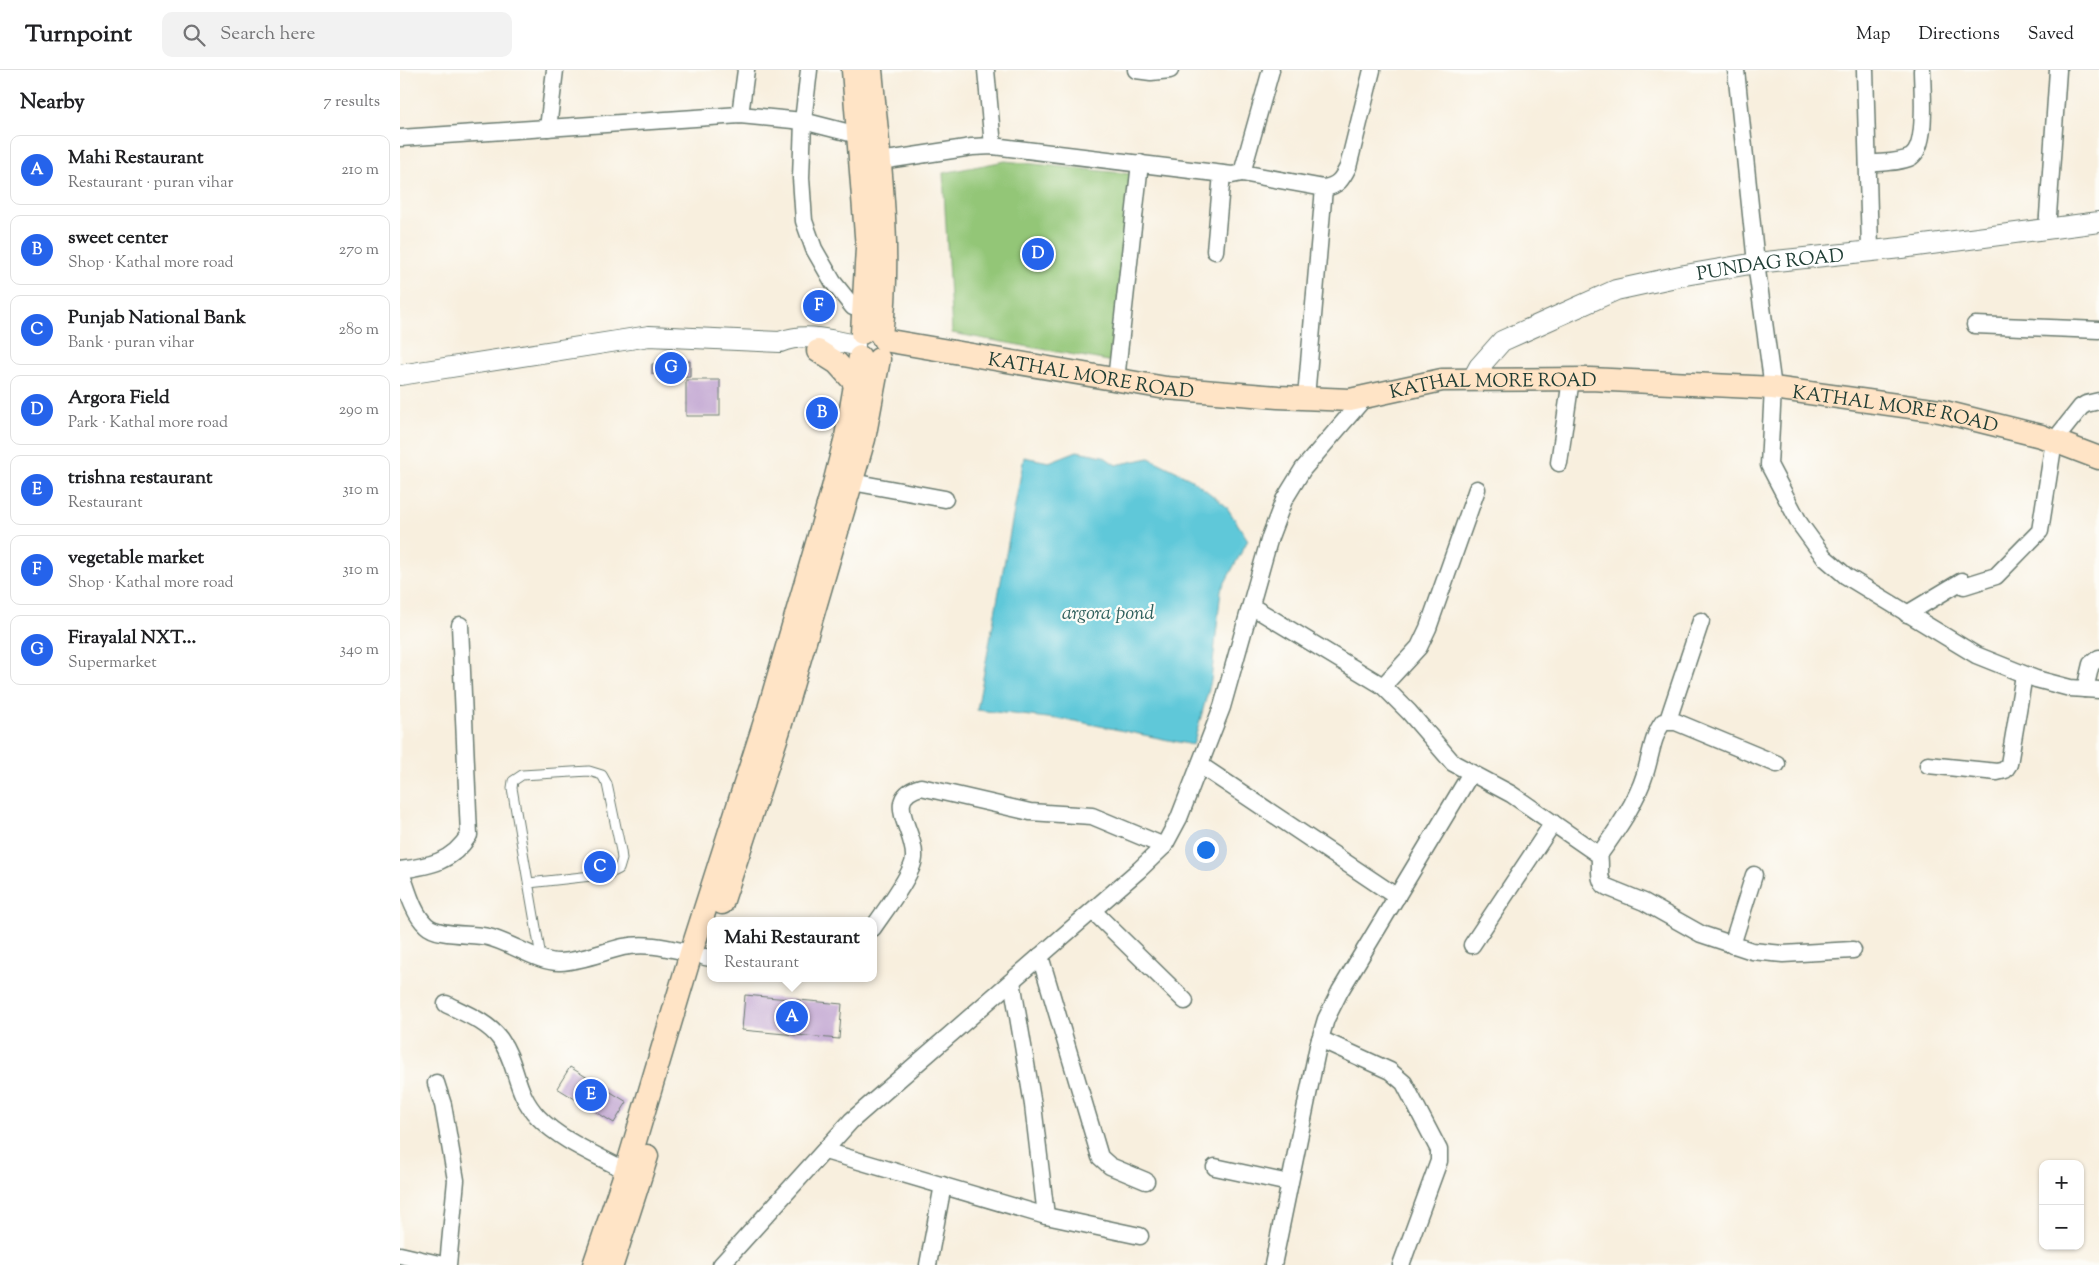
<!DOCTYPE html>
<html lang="en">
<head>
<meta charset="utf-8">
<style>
	:root { --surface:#fff; --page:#f2f2f2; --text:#202124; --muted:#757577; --line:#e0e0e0; --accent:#2563eb }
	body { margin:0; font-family:"Sorts Mill Goudy",serif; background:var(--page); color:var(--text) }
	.controls { position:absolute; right:15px; bottom:15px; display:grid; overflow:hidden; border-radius:10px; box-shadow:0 1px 4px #0004 }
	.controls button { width:45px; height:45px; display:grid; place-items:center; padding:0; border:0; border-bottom:1px solid var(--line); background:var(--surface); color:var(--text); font:25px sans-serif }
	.you { position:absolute; left:805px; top:779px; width:18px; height:18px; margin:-12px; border:4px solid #fff; border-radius:50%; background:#1a73e8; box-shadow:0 0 0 8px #1a73e833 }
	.badge { display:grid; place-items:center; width:32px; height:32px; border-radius:50%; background:var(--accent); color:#fff; font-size:16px; font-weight:700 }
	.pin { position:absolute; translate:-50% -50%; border:2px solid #fff; box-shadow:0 1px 5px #0006 }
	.popup { position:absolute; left:307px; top:847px; width:170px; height:65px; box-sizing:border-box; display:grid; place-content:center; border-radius:10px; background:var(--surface); filter:drop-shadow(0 1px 4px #0005); font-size:16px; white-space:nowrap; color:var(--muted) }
	.popup b { font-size:19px; color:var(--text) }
	.popup::after { content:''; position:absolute; left:50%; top:100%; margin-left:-10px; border:10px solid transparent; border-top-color:var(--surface) }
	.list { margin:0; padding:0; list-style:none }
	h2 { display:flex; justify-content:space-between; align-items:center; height:65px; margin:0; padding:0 20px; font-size:21px }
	h2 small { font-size:16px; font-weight:400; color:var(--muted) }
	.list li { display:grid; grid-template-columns:32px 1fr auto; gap:15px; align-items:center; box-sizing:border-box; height:70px; margin:0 10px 10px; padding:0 10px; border:1px solid var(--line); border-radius:10px }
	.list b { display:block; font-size:19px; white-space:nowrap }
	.list p { margin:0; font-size:16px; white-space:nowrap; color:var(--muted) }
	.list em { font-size:16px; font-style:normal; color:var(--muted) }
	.icon { flex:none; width:28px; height:28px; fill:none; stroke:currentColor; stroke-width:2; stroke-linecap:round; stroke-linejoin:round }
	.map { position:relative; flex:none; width:1699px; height:1195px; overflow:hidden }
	header { display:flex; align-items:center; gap:30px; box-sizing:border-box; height:70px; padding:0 25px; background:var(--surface); border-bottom:1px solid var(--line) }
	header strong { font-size:24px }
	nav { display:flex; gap:28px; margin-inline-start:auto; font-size:18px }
	.search { width:350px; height:45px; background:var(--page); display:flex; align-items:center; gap:12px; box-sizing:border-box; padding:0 18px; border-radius:10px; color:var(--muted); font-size:19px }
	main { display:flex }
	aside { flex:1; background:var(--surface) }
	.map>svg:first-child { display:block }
</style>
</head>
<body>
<header>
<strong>Turnpoint</strong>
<div class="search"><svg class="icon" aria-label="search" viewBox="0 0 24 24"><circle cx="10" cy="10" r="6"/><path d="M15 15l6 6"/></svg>Search here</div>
<nav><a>Map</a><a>Directions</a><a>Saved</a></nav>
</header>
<main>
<aside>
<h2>Nearby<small>7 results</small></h2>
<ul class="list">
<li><span class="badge">A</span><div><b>Mahi Restaurant</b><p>Restaurant · puran vihar</p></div><em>210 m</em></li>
<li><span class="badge">B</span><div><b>sweet center</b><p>Shop · Kathal more road</p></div><em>270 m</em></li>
<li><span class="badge">C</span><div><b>Punjab National Bank</b><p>Bank · puran vihar</p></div><em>280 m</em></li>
<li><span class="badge">D</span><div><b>Argora Field</b><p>Park · Kathal more road</p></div><em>290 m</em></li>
<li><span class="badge">E</span><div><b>trishna restaurant</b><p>Restaurant</p></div><em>310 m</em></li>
<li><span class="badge">F</span><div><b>vegetable market</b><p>Shop · Kathal more road</p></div><em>310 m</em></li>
<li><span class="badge">G</span><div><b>Firayalal NXT...</b><p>Supermarket</p></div><em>340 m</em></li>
</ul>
</aside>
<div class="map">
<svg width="1699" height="1195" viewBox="0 0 1699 1195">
	<rect width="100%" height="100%" fill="#fdfcf7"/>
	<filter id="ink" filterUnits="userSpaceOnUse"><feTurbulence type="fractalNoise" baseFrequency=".02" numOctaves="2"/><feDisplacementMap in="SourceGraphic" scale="10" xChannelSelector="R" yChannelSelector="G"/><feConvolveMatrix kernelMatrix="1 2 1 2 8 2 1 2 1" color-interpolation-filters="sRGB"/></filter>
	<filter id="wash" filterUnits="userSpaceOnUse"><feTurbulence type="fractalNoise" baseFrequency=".0096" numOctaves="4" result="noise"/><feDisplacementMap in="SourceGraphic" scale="20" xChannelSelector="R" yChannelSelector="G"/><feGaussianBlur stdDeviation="1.12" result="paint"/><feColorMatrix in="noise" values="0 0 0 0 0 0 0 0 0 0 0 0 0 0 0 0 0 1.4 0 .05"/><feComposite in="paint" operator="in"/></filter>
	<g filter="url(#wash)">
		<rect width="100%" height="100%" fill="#f8efde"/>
		<polygon fill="#93c677" stroke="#598256" points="605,91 741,105 714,292 552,263 543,103"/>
		<polygon fill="#5ec8d9" stroke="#3e8286" points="677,381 703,386 716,395 749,388 790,408 826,436 848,470 821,520 811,611 793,675 675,651 577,640 624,387 649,392"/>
		<g id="blocks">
			<g fill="#bfa2d0">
				<polygon points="290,291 290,307 275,308 275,302 252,304 252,294"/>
				<rect x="286" y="310" width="34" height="36"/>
				<polygon points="345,925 442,934 439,969 342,960"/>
				<polygon points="170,997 227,1032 214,1053 157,1018"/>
			</g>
		</g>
	</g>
	<g filter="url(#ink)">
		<use href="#blocks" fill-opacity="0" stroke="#6b7b70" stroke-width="1"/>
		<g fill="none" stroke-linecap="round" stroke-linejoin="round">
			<defs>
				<polyline id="service" points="129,813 209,804 219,799 222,789 221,781 207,714 202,705 189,701 122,705 113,711 112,718 141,887"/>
				<g id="minor">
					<polyline points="409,0 403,51 401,108 404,151 414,179 433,212 453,237 464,240"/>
					<polyline points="586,0 593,76"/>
					<polyline points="736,0 751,2 770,0"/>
					<polyline points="1336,0 1356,193 1373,318 1369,395 1400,454 1424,487 1446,506 1576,585 1636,609 1670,618 1699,620"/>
					<polyline points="1465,0 1470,179"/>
					<polyline points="340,45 346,0"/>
					<polyline points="148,58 155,0"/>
					<polyline points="0,68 340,45 403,51 458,65"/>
					<polyline points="480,91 572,77 593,76 832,105 842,103 871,0"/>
					<path d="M1468,94c12,-2 32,-1 43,-7 17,-11 11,-68 11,-87"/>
					<path d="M842,103l82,15c14,-2 18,-9 24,-21l24,-97"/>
					<polyline points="1647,160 1658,0"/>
					<polyline points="815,181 822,104"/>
					<polyline points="1575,255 1699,260"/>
					<polyline points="716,310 740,93"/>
					<polyline points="906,328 924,118"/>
					<polyline points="1159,393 1171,309"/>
					<polyline points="452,412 545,429"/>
					<polyline points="1564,516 1596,506 1640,461 1654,371 1681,337 1686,334 1699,331"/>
					<path d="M851,536l132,80 26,26 44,51 58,31 88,61c3,10 -3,26 8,32l37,15 57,32 51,17 31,3 70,-4"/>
					<polyline points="1507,544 1562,511"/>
					<polyline points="983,616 1019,577 1028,558 1077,419"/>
					<polyline points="1685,619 1691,594 1699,588"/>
					<polyline points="1268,650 1301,551"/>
					<polyline points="800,695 997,827"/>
					<polyline points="1528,695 1597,702 1605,700 1609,694 1624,605"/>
					<path d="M1199,785c18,-25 37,-52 46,-81 6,-18 7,-37 18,-52h13l101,42"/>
					<path d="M0,800c7,17 12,42 26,55 12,12 46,8 62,12 22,5 51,26 72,25 23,-1 42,-10 63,-15 23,-5 45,1 68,6"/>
					<path d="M0,800c30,-4 52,-8 69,-35l-9,-210"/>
					<polyline points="693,841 785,931"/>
					<path d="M473,858c10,-15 40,-54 41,-70 2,-27 -33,-60 7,-71l109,25 62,4 72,30"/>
					<polyline points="1072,875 1153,753"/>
					<polyline points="1332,875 1354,805"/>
					<polyline points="640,886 700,1087 710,1096 746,1111"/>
					<polyline points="305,887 311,888"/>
					<polyline points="612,911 633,1035 646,1146"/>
					<path d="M46,934c18,9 42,18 54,35 18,25 14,53 38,78 23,24 59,38 88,54"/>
					<polyline points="920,969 990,1001 1004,1013 1039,1080 1039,1091 1001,1195"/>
					<polyline points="36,1013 43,1035 56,1110 48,1195"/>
					<polyline points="425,1081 646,1146 740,1166"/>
					<polyline points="815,1097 889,1113"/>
					<polyline points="0,1185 43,1195"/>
					<polyline points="321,1195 451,1051 739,800 764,776 779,748 822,637 870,467 884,430 903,399 966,326"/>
					<polyline points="528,1195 543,1115"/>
					<polyline points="873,1195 918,976 926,949 940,921 1071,703"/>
				</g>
				<g id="tertiary">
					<path d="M0,305l249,-39 131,6c24,-10 51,-2 75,3"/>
					<path id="s1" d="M1072,310l7,-13 23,-26 114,-51 69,-15 71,-12 145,-15 198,-26"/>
				</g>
				<g id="secondary">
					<polyline points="453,0 467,178 462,263"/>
					<path d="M471,0c8,88 21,177 10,265"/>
					<path id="s2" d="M484,270l282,48 112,9 72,3 92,-20 148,-1 183,9 167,23 101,25 58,22"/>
					<polyline points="418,281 437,293 455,313"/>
					<polyline points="322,833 379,660 464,369 479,289"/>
					<polyline points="194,1195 226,1101 291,883 369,639 433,418 446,367 460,287"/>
					<polyline points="212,1195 247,1086"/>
				</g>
			</defs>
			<use href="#service" stroke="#6b7b70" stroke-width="11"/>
			<use href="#minor" stroke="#6b7b70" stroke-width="19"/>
			<use href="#tertiary" stroke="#6b7b70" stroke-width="22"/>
			<use href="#secondary" stroke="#6b7b70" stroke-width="25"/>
			<use href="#service" stroke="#fff" stroke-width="9"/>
			<use href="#minor" stroke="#fff" stroke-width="16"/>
			<use href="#tertiary" stroke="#fff" stroke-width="20"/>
			<use href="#secondary" stroke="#ffe4c6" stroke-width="22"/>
		</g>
	</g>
	<g text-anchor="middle" stroke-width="4.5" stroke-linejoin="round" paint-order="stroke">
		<g font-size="19" fill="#1f3d34" stroke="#fdfcf7">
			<text dy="7" stroke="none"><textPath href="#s1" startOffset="331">PUNDAG ROAD</textPath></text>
			<text dy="7" stroke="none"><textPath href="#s2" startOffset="210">KATHAL MORE ROAD</textPath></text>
			<text dy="7" stroke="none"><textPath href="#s2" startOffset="615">KATHAL MORE ROAD</textPath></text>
			<text dy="7" stroke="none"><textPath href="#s2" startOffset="1020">KATHAL MORE ROAD</textPath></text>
		</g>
		<g font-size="20" font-style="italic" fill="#2f605d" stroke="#fdfcf7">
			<text x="708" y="549">argora pond</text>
		</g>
	</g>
</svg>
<div class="controls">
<button>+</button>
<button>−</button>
</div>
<div class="you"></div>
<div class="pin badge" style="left:392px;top:947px">A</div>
<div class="popup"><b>Mahi Restaurant</b>Restaurant</div>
<div class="pin badge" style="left:422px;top:343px">B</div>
<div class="pin badge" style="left:200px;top:797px">C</div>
<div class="pin badge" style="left:638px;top:184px">D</div>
<div class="pin badge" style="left:191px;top:1025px">E</div>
<div class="pin badge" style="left:419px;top:236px">F</div>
<div class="pin badge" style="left:271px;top:298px">G</div>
</div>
</main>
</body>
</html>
